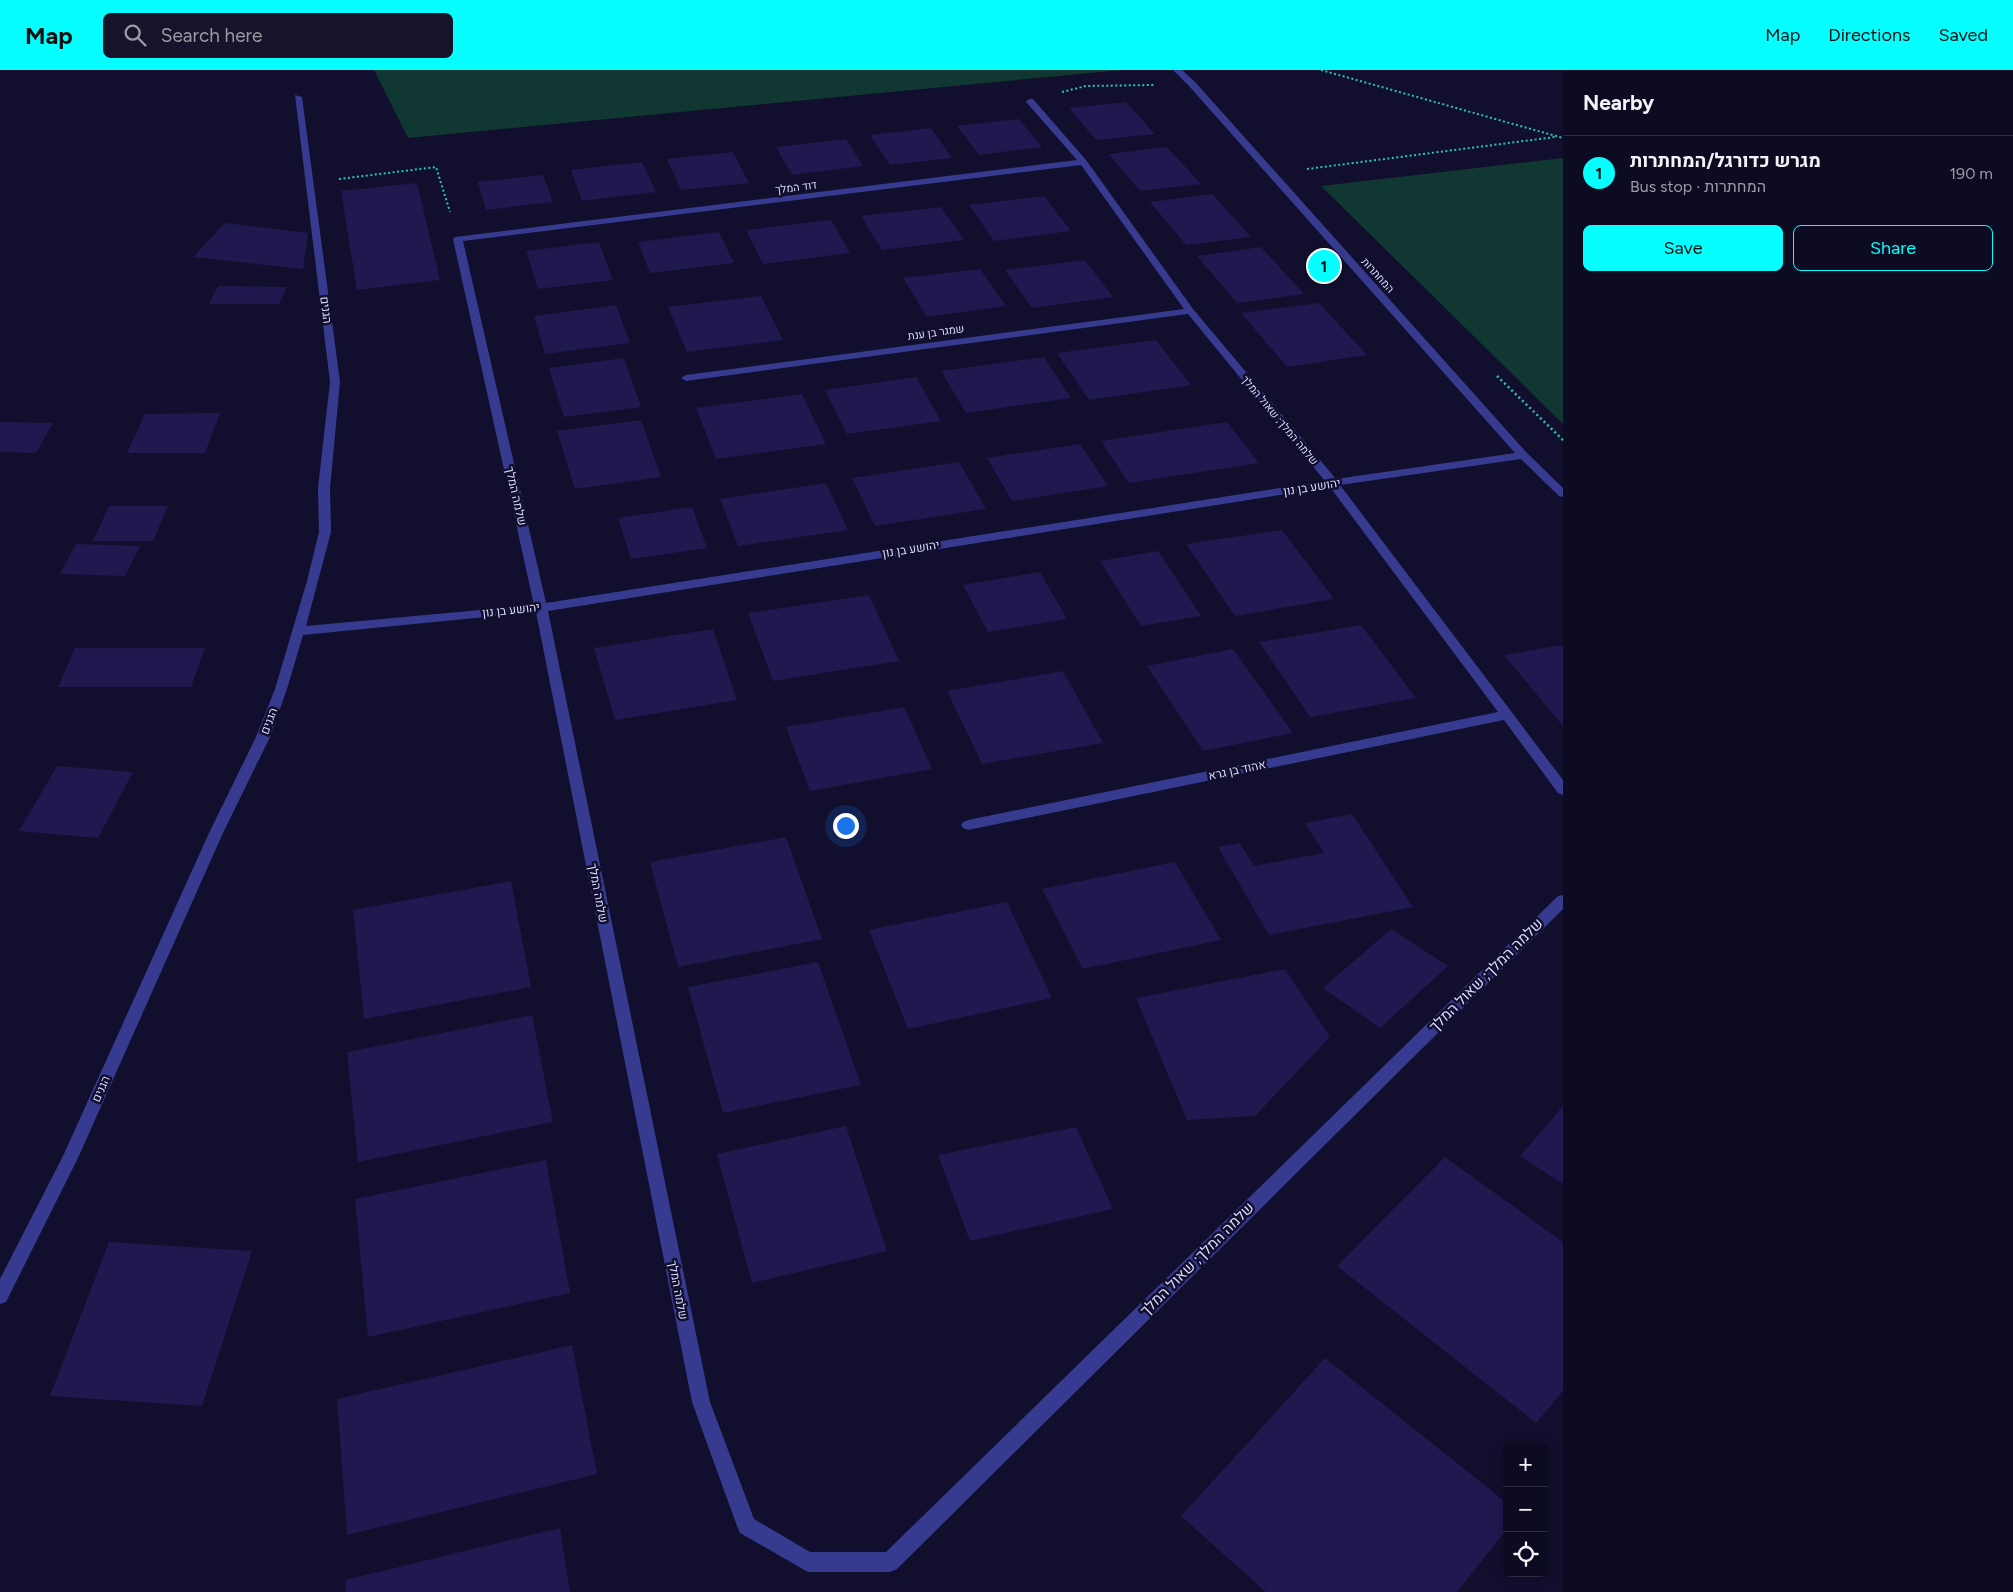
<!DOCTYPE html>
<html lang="en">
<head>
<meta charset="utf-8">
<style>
	:root { --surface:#0d0b22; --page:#16142a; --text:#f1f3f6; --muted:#9a9ba5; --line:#2d2b40; --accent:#06feff }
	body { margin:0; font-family:Figtree,Heebo,sans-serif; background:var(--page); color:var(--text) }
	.controls { position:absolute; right:15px; bottom:15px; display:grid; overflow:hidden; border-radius:8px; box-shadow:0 2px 12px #0003 }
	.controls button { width:45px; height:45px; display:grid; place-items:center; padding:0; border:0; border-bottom:1px solid var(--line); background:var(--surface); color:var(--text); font:25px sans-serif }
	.you { position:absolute; left:845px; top:755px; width:18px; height:18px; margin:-12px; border:4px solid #fff; border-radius:50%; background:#1a73e8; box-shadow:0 0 0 8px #1a73e833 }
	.badge { display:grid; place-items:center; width:32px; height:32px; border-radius:50%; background:var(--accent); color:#111; font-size:16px; font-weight:700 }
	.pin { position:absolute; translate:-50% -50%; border:2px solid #fff; box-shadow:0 1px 5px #0006 }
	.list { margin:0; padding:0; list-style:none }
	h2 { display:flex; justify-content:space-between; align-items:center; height:65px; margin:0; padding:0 20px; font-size:21px }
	h2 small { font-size:16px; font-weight:400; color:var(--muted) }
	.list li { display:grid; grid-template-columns:32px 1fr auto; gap:15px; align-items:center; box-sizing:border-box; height:75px; padding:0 20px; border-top:1px solid var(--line) }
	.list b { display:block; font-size:19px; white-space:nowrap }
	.list p { margin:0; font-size:16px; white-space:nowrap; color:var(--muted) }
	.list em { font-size:16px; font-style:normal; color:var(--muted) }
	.actions { display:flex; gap:10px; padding:15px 20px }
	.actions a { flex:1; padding:11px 0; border:1px solid var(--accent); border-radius:8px; text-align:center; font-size:18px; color:var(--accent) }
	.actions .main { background:var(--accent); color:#111 }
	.icon { flex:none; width:28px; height:28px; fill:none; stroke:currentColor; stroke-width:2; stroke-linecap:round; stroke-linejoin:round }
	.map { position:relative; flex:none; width:1563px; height:1522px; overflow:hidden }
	header { display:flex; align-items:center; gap:30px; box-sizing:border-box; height:70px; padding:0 25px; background:var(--accent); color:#111 }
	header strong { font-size:24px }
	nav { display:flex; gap:28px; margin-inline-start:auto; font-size:18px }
	.search { width:350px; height:45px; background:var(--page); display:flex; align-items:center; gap:12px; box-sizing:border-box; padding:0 18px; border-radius:8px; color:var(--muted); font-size:19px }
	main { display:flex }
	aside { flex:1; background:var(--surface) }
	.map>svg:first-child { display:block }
</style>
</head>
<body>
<header>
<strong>Map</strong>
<div class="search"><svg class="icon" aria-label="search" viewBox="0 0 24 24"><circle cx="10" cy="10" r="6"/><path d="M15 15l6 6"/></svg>Search here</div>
<nav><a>Map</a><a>Directions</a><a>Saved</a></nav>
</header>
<main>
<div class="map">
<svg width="1563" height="1522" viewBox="0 0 1563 1522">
	<rect width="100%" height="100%" fill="#110f2d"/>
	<g fill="#113732">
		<polygon points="374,0 1122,0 408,68"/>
		<polygon points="1563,88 1563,354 1321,116"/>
	</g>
	<g fill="#1f194f">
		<polygon points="1126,32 1155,64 1096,70 1069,38"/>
		<polygon points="1019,49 1042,77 979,85 957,56"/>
		<polygon points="931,58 952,88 890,95 870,65"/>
		<polygon points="846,69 863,96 792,105 776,77"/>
		<polygon points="1167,77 1201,114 1140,121 1109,84"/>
		<polygon points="733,82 749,113 681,120 667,89"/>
		<polygon points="642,92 656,122 582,131 571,100"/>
		<polygon points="543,105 553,132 486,140 478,112"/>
		<polygon points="417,113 440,210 357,220 341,121"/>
		<polygon points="1212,124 1251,167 1186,175 1150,132"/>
		<polygon points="1044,126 1071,161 994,171 969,135"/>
		<polygon points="941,137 964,170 882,180 861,146"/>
		<polygon points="831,150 850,183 763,194 746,160"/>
		<polygon points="225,153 308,163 303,199 193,187"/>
		<polygon points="719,162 734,193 650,203 638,172"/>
		<polygon points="599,172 613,210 538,219 526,181"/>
		<polygon points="1261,177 1304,224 1237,233 1197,186"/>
		<polygon points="1085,190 1113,227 1032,238 1005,200"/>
		<polygon points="980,199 1006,236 927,247 903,208"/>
		<polygon points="218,216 287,217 279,234 209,234"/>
		<polygon points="761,226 783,270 687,282 668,237"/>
		<polygon points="1319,233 1367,285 1287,297 1241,243"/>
		<polygon points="616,235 630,273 545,284 534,246"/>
		<polygon points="1156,270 1191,315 1089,330 1057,283"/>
		<polygon points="1044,287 1071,328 966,343 941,301"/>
		<polygon points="624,288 641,337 564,347 549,298"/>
		<polygon points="916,307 941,351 847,364 825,320"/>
		<polygon points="802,324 826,374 716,389 696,338"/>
		<polygon points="220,343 205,383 127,383 145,344"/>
		<polygon points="641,350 661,407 575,419 557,361"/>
		<polygon points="0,352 53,353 36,383 0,382"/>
		<polygon points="1227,352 1259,393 1129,413 1101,371"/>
		<polygon points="1080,374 1108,416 1012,431 987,388"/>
		<polygon points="959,392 986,439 875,456 852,408"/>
		<polygon points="826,413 848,460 738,476 720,429"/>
		<polygon points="109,436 168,436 153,471 93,471"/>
		<polygon points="692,437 707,478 631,489 618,448"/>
		<polygon points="1282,460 1334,529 1235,546 1186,474"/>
		<polygon points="76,474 140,476 125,506 60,504"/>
		<polygon points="1158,481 1201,546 1141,556 1100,491"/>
		<polygon points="1040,502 1067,549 988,562 963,515"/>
		<polygon points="869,525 899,591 773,611 748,543"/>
		<polygon points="1361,555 1416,628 1310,647 1259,572"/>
		<polygon points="713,559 737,630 615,650 594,578"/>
		<polygon points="1563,575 1563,656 1504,585"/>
		<polygon points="75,578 205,578 191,617 58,617"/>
		<polygon points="1233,579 1293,663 1203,681 1147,596"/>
		<polygon points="1063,601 1103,673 982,694 947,621"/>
		<polygon points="904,637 932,699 810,721 786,657"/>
		<polygon points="57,696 133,702 98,768 19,761"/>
		<polygon points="1352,744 1413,837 1269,865 1218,777 1240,773 1254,796 1324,783 1305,753"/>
		<polygon points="786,767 822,869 678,897 650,792"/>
		<polygon points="1175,792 1221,870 1083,899 1042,819"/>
		<polygon points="511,811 531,917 364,949 353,840"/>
		<polygon points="1007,832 1052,928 908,959 869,860"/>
		<polygon points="1391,859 1448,896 1380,958 1323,918"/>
		<polygon points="818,892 861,1015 723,1043 688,917"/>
		<polygon points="1285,899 1330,967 1255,1046 1187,1050 1136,928"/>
		<polygon points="532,945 553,1052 358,1092 347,982"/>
		<polygon points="1563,1036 1563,1114 1520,1086"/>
		<polygon points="846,1056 887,1181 752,1213 717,1084"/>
		<polygon points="1076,1057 1113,1139 970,1171 938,1085"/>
		<polygon points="1445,1087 1563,1172 1563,1321 1536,1353 1337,1196"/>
		<polygon points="546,1090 570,1223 368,1267 355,1129"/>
		<polygon points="109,1172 252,1181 202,1336 50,1326"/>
		<polygon points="572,1275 597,1404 347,1465 337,1329"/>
		<polygon points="1325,1288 1507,1433 1507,1459 1457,1522 1266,1522 1181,1446"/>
		<polygon points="560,1458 570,1522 346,1522 345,1510"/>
	</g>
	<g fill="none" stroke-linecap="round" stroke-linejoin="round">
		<g stroke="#25c8af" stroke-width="2" stroke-dasharray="2 2.5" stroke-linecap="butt">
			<polyline points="1321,0 1563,68"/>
			<polyline points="1062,22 1086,16 1154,15"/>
			<polyline points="1307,99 1555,67"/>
			<polyline points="339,109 436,97 450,142"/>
		</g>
		<polyline stroke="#25c8af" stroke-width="2.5" stroke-dasharray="2 3" stroke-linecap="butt" points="1497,306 1563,370"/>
		<path fill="#363b90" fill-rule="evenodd" d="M1173,0h9l13,12 332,371 36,35v9l-4,-1 -38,-37 -181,26 223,295v15l-5,-2 -54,-73 -536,110 -5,-2 -2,-3 2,-3 5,-2 530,-108 -168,-225 -782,124 162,791 44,117 56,33h76l672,-656 5,-1v14l-666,660 -7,3h-82l-68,-39 -3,-7 -45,-124 -156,-790 -233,23 -16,54 -17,48 -47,96 -145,325 -72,144 -6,2v-25l63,-123 146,-323 47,-96 19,-48 32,-108 12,-49 -1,-44 12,-106 -35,-287 7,2 38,285 -10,106 1,44 -25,94 228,-21 -81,-366 2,-2 622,-77 -50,-57 -1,-2 4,-2h3l53,61 107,149 143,170 179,-26 -326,-367zM1081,95l103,144 -498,66 -5,3 5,3 502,-67 137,167 -779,122 -83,-362z"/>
	</g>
	<g text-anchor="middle" stroke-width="5" stroke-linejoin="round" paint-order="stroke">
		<g font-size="11" fill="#dbdaff" stroke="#110f2d">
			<text transform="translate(796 117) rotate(-7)" y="4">דוד המלך</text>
			<text transform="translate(1378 205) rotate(48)" y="4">המחתרות</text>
			<text transform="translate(936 262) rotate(-8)" y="4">שמגר בן ענת</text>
			<text transform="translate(1280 350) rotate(50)" y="4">שלמה המלך; שאול המלך</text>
		</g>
		<g font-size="12" fill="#dbdaff" stroke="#110f2d">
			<text transform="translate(326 240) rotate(83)" y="4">הגנים</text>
			<text transform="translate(1312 417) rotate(-9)" y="4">יהושע בן נון</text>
			<text transform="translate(516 426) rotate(77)" y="4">שלמה המלך</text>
			<text transform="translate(911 479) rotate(-9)" y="4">יהושע בן נון</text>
			<text transform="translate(511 540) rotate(-6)" y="4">יהושע בן נון</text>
			<text transform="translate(269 651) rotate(-69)" y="4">הגנים</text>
			<text transform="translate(1237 700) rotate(-12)" y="4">אהוד בן גרא</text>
			<text transform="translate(598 823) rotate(79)" y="4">שלמה המלך</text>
			<text transform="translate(101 1019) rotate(-66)" y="4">הגנים</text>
			<text transform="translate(678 1220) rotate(79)" y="4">שלמה המלך</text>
		</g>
		<g font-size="15" fill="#dbdaff" stroke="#110f2d">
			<text transform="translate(1486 905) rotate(-45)" y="5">שלמה המלך; שאול המלך</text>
			<text transform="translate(1197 1189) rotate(-45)" y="5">שלמה המלך; שאול המלך</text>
		</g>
	</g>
</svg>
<div class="controls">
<button>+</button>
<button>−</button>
<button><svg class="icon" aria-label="locate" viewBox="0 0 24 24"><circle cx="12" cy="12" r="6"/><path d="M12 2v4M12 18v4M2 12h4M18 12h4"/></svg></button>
</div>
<div class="you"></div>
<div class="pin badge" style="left:1324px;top:196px">1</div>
</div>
<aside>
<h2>Nearby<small></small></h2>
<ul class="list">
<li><span class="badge">1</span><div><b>מגרש כדורגל/המחתרות</b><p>Bus stop · המחתרות</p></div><em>190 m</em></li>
</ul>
<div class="actions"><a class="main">Save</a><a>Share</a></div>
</aside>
</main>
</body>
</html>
